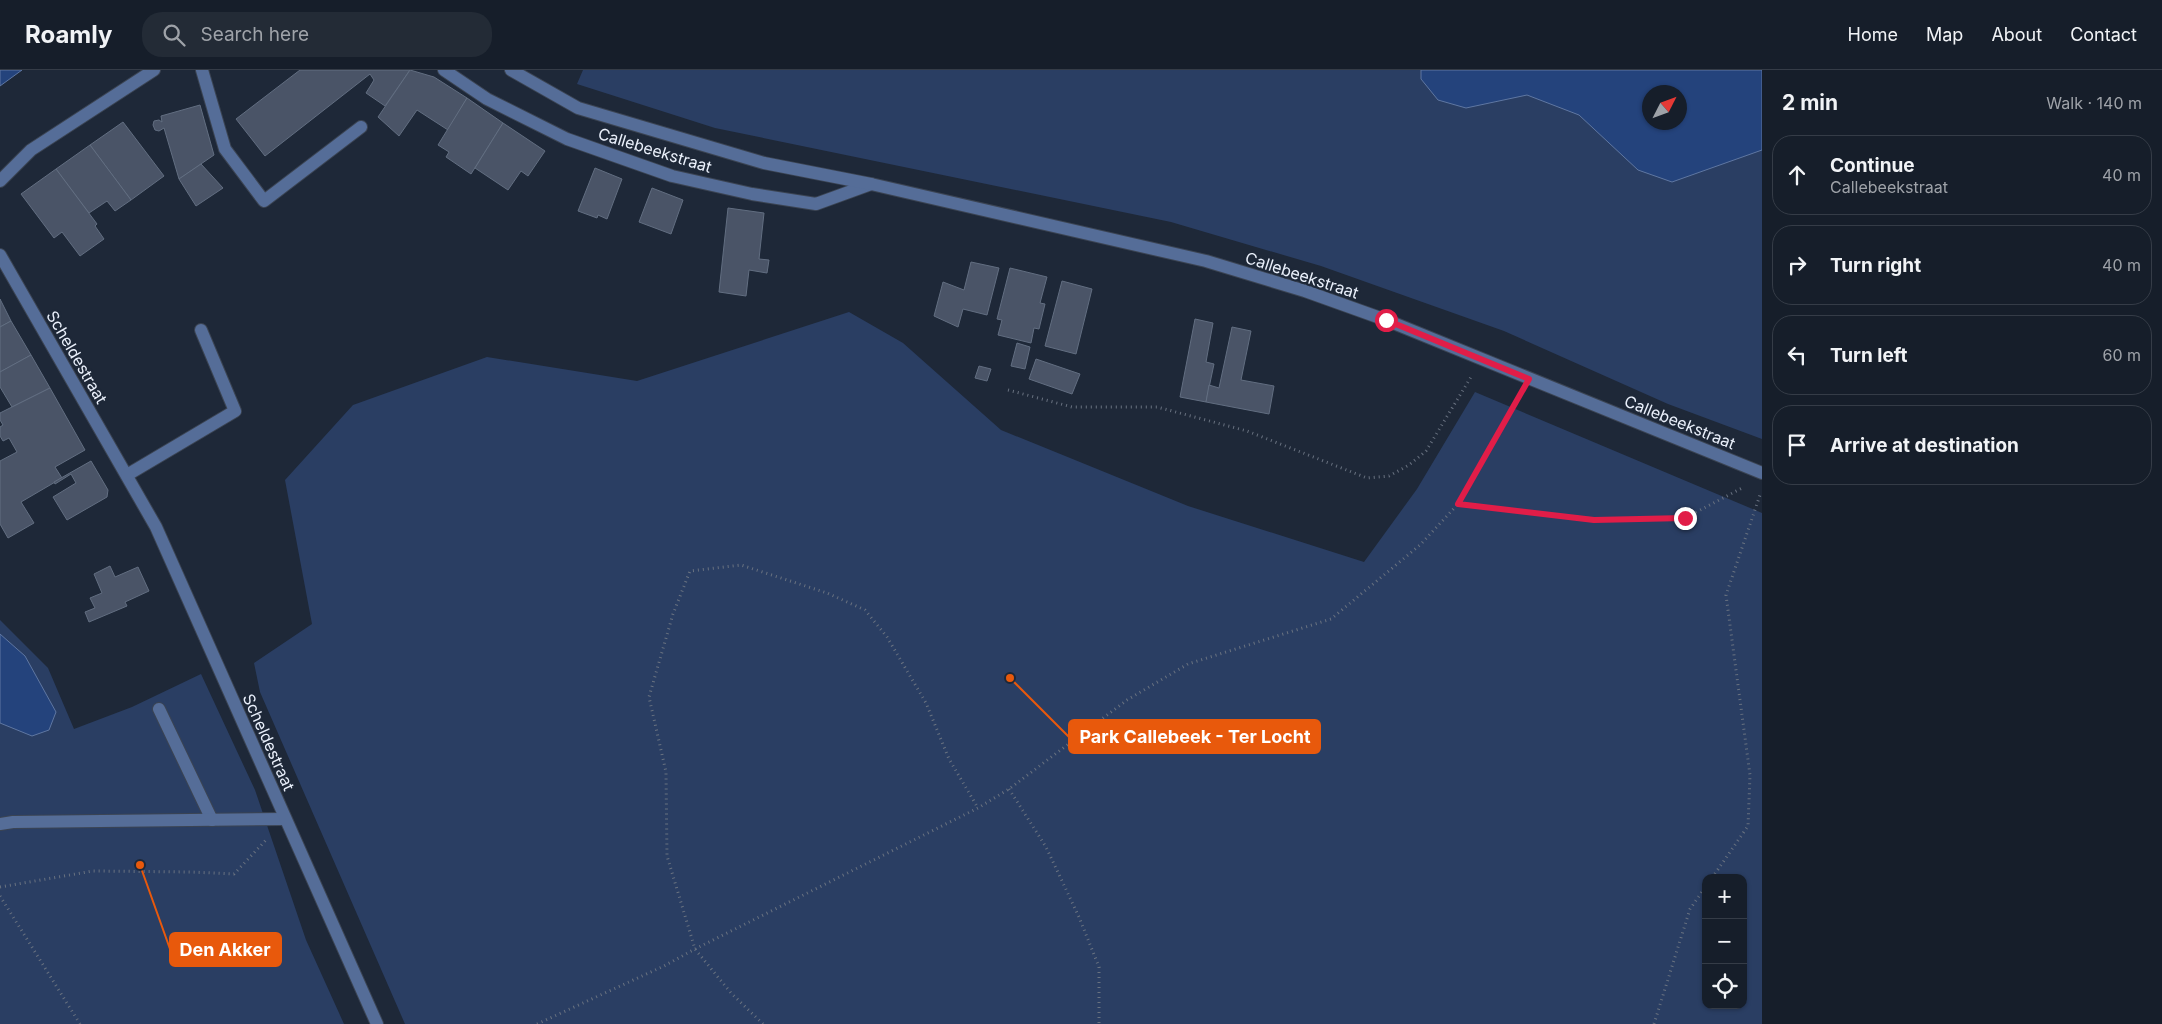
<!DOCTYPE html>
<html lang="en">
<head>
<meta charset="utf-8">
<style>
	:root { --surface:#161e2a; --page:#232b36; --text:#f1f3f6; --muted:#9ea2a8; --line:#353c47 }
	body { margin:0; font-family:Inter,sans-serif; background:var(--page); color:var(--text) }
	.controls { position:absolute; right:15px; bottom:15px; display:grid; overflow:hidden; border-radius:10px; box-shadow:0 1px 4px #0004 }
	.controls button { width:45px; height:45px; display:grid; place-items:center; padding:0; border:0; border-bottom:1px solid var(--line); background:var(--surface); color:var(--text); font:25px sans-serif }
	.compass { position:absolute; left:1642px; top:15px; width:45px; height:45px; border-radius:50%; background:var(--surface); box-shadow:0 1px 4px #0004; rotate:48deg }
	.stop { position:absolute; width:15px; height:15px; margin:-11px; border:4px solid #e11d48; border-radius:50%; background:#fff }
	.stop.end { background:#e11d48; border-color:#fff; box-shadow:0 1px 5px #0008 }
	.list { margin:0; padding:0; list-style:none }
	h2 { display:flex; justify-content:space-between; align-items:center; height:65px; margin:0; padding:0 20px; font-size:21px }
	h2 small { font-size:16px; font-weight:400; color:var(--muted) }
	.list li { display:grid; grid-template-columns:32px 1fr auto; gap:15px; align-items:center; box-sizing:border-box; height:80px; margin:0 10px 10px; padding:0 10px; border:1px solid var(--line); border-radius:20px }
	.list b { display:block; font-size:19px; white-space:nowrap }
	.list p { margin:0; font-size:16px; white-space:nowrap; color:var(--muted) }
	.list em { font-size:16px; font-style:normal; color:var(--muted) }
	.icon { flex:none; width:28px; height:28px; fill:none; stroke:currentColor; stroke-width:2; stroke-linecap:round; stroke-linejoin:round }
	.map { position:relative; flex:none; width:1762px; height:954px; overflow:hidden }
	header { display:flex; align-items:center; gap:30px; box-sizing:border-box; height:70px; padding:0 25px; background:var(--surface); border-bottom:1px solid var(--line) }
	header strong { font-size:24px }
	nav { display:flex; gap:28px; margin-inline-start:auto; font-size:18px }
	.search { width:350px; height:45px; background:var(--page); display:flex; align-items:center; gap:12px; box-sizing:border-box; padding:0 18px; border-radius:20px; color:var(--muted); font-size:19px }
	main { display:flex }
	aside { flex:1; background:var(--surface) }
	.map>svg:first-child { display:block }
</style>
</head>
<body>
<header>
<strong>Roamly</strong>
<div class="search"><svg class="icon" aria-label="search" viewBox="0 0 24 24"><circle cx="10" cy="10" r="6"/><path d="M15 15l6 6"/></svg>Search here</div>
<nav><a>Home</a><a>Map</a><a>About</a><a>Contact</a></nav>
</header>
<main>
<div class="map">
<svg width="1762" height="954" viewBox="0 0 1762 954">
	<rect width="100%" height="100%" fill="#1e2838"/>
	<g fill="#2a3e63" fill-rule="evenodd">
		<path d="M583,0h1179v369l-94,-35 -164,-73 -183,-65 -150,-44 -456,-94 -138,-44zM1650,22h30v30h-30z"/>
		<path d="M849,242l54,31 98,87 187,76 176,56 53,-73 58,-97 287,121v511h-1357l-145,-332 -6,-29 58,-39 -27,-144 68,-75 134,-48 150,24zM1706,808h37v127h-37z"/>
		<polygon points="0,550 48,598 74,659 132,637 201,604 255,720 306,870 344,954 0,954"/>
	</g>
	<g fill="#24437c" stroke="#5f77a2" fill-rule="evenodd">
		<polygon points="0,0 22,0 0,16"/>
		<path d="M1421,0h341v80l-90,32 -34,-12 -59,-55 -52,-20 -61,13 -28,-8 -17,-21zM1680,22v30h-30v-30z"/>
		<polygon points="0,564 25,586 56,642 49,660 32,666 0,653"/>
	</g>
	<g fill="#4a5467" stroke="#626e81">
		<polygon points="300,0 410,0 385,36 366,23 374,10 370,4 265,86 236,49"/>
		<polygon points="410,0 434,7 467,28 448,60 417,40 399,66 378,47"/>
		<polygon points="467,28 503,53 471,104 446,87 449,82 438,75"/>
		<polygon points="200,35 214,85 179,109 164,58 159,61 155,60 153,55 154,51 159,50 162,52 161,46"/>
		<polygon points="123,52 164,106 131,130 90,75"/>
		<polygon points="503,53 545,81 528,106 521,101 508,120 475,98"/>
		<polygon points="90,75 131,130 115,141 107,131 89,143 56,99"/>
		<polygon points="201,94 223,118 196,136 179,109"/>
		<polygon points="595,98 622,109 607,149 598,145 597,148 578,141"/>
		<polygon points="56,99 97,154 95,156 104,169 80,186 62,162 54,168 21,124"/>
		<polygon points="652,118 683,130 671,164 639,152"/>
		<polygon points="728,138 764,143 759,189 769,190 767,203 749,200 746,226 719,222"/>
		<polygon points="971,192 999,198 987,245 963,239 958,257 934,246 943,212 964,220"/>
		<polygon points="1010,198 1047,207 1040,233 1045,234 1039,259 1034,258 1031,273 998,265 1002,250 997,249"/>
		<polygon points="1062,211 1092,219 1076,284 1045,276"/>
		<polygon points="0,229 11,251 0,257"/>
		<polygon points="1195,249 1213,253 1206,292 1214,294 1206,332 1180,327"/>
		<polygon points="11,251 31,285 0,302 0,257"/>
		<polygon points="1232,257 1251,261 1241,310 1274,316 1269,344 1206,332 1209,315 1219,318"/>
		<polygon points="1017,273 1030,277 1025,299 1011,296"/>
		<polygon points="31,285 50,318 12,337 0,317 0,302"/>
		<polygon points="1036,289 1080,304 1072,324 1029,309"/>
		<polygon points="979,296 991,299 987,311 975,308"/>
		<polygon points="50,318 85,380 55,397 62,408 21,432 34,453 8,468 0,454 0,391 17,382 9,368 3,371 0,366 0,357 3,355 0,350 0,343"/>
		<polygon points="91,391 108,420 107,427 67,450 53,427 76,413 71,404 55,414 54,412"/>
		<polygon points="110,496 115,507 138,497 149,521 125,532 127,536 89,552 85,542 95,538 90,528 102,523 94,504"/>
	</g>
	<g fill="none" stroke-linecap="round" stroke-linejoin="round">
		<defs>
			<g id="service">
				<polyline points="202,0 225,79 264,131 361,57"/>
				<polyline points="159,639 212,750"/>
				<polyline points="0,754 13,752 285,749"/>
			</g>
			<g id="minor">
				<polyline points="444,0 487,29 567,69 672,106 752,124 816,134 871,114"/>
				<polyline points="511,0 578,38 764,93 871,114 1206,191 1305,221 1386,250 1762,403"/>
				<polyline points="0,111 31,80 154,0"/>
				<polyline points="0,185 156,457 377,954"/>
				<polyline points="127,405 235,341 201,260"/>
			</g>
		</defs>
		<use href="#service" stroke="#3b4453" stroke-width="14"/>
		<use href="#minor" stroke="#3b4453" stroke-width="14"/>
		<g stroke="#697280" stroke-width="3" stroke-dasharray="1 4" stroke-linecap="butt">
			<polyline points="1008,320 1072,337 1157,337 1247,361 1367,408 1389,406 1409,395 1426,381 1471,307"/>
			<polyline points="1458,434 1594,449 1685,448 1744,417"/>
			<polyline points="1009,719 1046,777 1079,847 1099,897 1099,954"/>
			<polyline points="1712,808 1748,756 1750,705 1726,525 1761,422"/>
			<polyline points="0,817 93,801 191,802 234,804 266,770"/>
			<polyline points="0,826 80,954"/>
			<polyline points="537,954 664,896 695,879 978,738 1009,719 1127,630 1188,594 1331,549 1420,475 1458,434 1519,326"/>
			<polyline points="763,954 731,923 695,879 667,786 666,702 649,627 673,544 690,501 741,495 827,523 865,540 887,567 926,633 949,689 978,738"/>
			<polyline points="1654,954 1690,839 1706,816"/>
		</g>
		<use href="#service" stroke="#556d98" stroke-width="12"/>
		<use href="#minor" stroke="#556d98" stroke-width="12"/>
	</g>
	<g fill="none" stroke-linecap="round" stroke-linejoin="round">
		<polyline stroke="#e11d48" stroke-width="6" points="1386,250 1529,309 1458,434 1594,450 1685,448"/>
	</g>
	<g text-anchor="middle" stroke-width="4.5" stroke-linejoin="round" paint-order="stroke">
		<g font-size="16" fill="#eaf0fb" stroke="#1e2838">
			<text transform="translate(655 80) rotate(17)" y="6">Callebeekstraat</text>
			<text transform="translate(1302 205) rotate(18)" y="6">Callebeekstraat</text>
			<text transform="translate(77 287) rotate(60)" y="6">Scheldestraat</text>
			<text transform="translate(1680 352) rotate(22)" y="6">Callebeekstraat</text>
			<text transform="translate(269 672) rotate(66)" y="6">Scheldestraat</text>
		</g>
	</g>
	<path fill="none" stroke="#e8590c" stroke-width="2" d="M1010 608L1069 667M140 795L170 879"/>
	<g fill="#e8590c" stroke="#1e2838" stroke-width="2">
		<circle cx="1010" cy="608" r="5"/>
		<circle cx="140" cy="795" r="5"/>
	</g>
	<g fill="#e8590c" stroke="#e8590c" stroke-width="2">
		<rect x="1069" y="650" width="251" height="33" rx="5"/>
		<rect x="170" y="863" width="111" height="33" rx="5"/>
	</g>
	<g font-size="18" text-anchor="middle" font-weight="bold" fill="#fff">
		<text x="1195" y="673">Park Callebeek - Ter Locht</text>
		<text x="225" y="886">Den Akker</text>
	</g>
</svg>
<div class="controls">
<button>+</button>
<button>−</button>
<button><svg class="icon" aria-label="locate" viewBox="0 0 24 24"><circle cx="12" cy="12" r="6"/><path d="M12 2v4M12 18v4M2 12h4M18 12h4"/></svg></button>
</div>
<svg class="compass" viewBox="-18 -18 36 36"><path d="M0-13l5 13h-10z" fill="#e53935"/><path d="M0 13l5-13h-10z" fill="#9ea2a8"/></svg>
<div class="stop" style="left:1386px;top:250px"></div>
<div class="stop end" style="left:1685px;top:448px"></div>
</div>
<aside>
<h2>2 min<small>Walk · 140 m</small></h2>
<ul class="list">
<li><svg class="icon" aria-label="ahead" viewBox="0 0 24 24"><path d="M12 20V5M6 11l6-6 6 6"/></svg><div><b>Continue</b><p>Callebeekstraat</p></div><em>40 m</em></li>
<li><svg class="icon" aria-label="right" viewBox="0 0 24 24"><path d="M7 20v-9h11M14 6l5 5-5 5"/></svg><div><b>Turn right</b></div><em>40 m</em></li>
<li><svg class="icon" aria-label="left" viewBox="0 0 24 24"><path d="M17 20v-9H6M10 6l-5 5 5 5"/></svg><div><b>Turn left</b></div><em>60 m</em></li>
<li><svg class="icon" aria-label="arrive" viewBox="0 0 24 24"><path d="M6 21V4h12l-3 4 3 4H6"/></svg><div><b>Arrive at destination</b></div></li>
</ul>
</aside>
</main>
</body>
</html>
